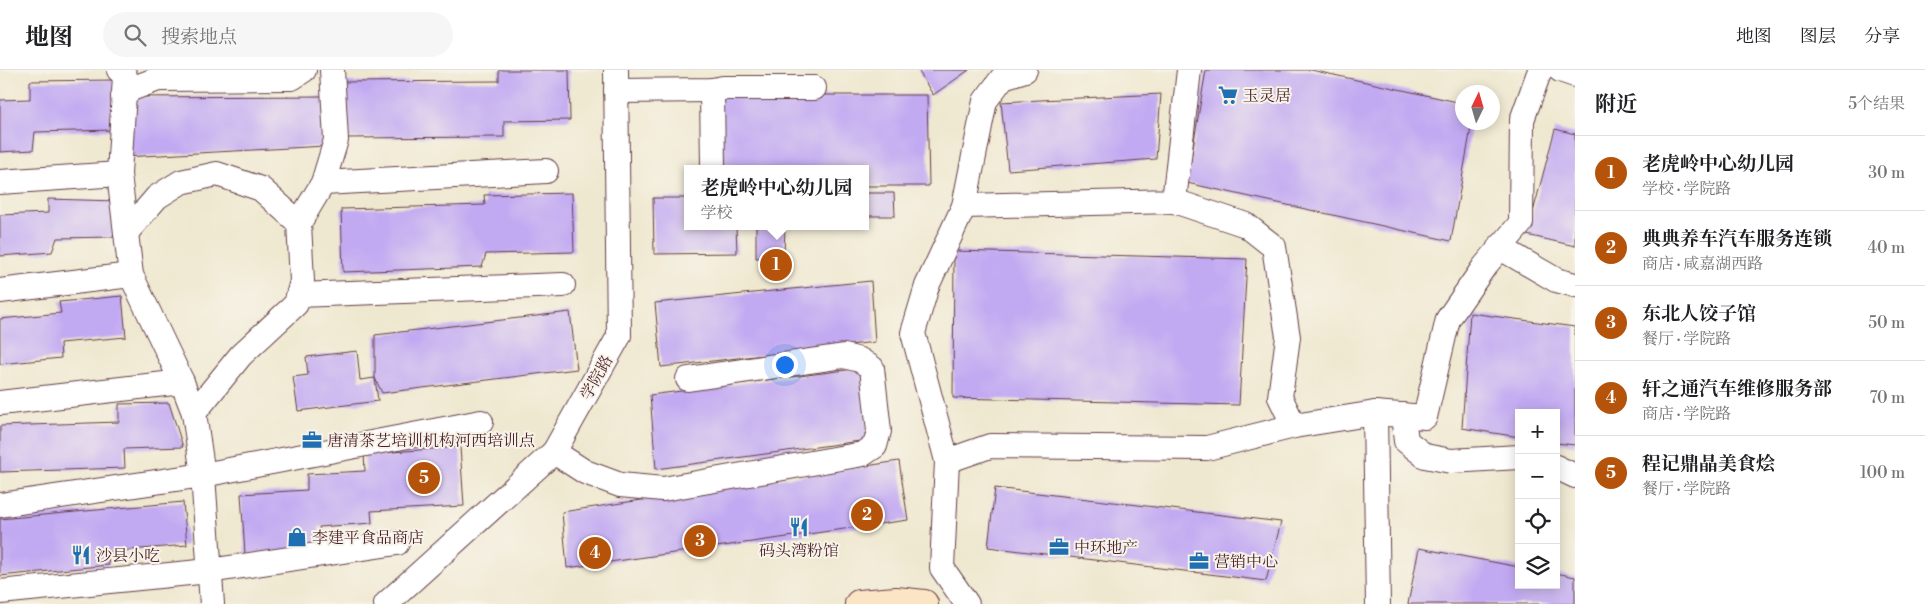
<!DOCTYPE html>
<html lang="zh">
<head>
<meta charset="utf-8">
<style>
	:root { --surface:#fff; --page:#f6f6f6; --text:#202124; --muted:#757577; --line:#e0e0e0; --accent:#b45309 }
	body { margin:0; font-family:"Libre Bodoni","Noto Serif SC",serif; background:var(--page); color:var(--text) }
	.controls { position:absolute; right:15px; bottom:15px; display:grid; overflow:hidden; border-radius:0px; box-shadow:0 2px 12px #0003 }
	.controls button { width:45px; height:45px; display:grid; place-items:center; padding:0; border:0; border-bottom:1px solid var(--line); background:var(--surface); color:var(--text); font:25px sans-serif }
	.compass { position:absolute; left:1455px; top:15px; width:45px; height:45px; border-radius:50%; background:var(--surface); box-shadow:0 2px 12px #0003; rotate:5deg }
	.you { position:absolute; left:784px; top:294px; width:18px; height:18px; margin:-12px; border:4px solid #fff; border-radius:50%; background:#1a73e8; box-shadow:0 0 0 8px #1a73e833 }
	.badge { display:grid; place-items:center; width:32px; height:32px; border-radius:50%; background:var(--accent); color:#fff; font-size:16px; font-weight:700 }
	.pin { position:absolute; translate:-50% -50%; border:2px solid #fff; box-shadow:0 1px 5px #0006 }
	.popup { position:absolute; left:684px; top:95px; width:185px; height:65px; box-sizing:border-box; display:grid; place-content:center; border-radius:0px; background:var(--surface); filter:drop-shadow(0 1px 4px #0005); font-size:16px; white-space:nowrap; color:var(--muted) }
	.popup b { font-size:19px; color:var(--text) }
	.popup::after { content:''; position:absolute; left:50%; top:100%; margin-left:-10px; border:10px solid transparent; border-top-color:var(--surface) }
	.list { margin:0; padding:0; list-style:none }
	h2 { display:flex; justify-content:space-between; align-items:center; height:65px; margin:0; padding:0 20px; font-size:21px }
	h2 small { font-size:16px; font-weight:400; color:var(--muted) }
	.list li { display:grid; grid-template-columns:32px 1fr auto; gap:15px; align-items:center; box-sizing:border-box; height:75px; padding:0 20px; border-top:1px solid var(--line) }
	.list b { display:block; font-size:19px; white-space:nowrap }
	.list p { margin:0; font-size:16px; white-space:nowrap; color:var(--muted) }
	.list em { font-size:16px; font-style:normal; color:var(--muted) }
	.icon { flex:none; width:28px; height:28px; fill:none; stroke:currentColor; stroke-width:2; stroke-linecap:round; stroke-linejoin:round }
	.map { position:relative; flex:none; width:1575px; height:534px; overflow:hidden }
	header { display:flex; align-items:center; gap:30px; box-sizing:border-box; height:70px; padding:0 25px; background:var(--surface); border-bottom:1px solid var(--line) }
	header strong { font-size:24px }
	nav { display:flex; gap:28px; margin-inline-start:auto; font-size:18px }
	.search { width:350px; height:45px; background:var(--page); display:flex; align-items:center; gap:12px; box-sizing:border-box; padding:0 18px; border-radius:28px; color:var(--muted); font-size:19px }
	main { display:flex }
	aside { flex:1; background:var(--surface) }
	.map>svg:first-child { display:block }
</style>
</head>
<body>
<header>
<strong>地图</strong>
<div class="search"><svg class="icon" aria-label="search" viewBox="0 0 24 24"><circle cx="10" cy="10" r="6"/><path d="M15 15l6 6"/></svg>搜索地点</div>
<nav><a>地图</a><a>图层</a><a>分享</a></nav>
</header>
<main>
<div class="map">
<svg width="1575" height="534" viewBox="0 0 1575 534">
	<rect width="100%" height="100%" fill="#f7f3e8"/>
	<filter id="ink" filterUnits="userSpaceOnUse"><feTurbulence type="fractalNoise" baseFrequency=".02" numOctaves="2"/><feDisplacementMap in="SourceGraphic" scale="10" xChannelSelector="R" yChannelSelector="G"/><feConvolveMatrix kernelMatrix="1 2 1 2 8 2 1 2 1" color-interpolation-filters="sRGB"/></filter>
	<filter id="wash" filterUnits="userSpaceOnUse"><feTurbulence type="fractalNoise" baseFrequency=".0096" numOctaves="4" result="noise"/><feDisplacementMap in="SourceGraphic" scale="20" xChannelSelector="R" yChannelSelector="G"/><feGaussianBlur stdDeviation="1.12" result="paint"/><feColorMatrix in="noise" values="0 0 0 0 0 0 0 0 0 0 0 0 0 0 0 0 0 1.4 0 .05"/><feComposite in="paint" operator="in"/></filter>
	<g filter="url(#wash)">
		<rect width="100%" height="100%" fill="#efe8d0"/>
		<g id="blocks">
			<g fill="#c2aaf2">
				<polygon points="499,0 569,0 570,50 504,51 504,67 342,68 341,12 499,11"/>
				<polygon points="918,0 969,0 933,25"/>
				<polygon points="1206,0 1311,0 1462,33 1462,52 1472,52 1451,171 1187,113"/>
				<polygon points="114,10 114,60 35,62 33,80 0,82 0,30 30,29 30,11"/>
				<polygon points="1161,24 1156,89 1008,100 1001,32"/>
				<polygon points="720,25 927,25 929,116 865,116 865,99 722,99"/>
				<polygon points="327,26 326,76 124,87 125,27"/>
				<polygon points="1555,59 1575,64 1575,176 1527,165"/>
				<polygon points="572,123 574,182 486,184 482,197 343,202 341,139 485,135 484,125"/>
				<polygon points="865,123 894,123 895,146 865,146"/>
				<polygon points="653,128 687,128 687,156 736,156 737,183 654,184"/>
				<polygon points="48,129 116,131 114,167 57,168 52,182 0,186 0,145 48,143"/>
				<polygon points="756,156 785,156 784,185 756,188"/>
				<polygon points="954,181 1247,189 1239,335 953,328"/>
				<polygon points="871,211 875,272 661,297 655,233"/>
				<polygon points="122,226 126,267 60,273 61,288 0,294 0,249 61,243 59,232"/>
				<polygon points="570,242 577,299 382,323 375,308 375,265"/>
				<polygon points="1470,243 1575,257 1575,375 1556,373 1556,343 1519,343 1519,367 1462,358"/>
				<polygon points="357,281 360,310 375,308 378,331 298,341 293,307 308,305 306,287"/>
				<polygon points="854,299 866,306 867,370 656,399 650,325"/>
				<polygon points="169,333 183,377 124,379 125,398 0,402 0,356 119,352 119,334"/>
				<polygon points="460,377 464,436 371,441 372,453 319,457 321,479 245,484 241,424 307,420 307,404 365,401 364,384"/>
				<polygon points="899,391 908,450 567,498 562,442"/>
				<polygon points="995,418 1281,452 1266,511 988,477"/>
				<polygon points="183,432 187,475 107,482 109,495 0,506 0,449"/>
				<polygon points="1419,478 1519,497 1519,515 1556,515 1556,503 1575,507 1575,534 1408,534"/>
			</g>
		</g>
	</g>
	<g filter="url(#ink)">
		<use href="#blocks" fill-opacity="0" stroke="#633d44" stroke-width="1"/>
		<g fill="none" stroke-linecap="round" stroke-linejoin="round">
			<defs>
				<g id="street">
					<polyline points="119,0 125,6 119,104 131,205 182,312 194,343 203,405 212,534"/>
					<polyline points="1560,0 1575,5"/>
					<polyline points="712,20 713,99"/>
					<polyline points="616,21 712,20 723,18 814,18"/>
					<polyline points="123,27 131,19 158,9 292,8 304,0"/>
					<polyline points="0,112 119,104"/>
					<polyline points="323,113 546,101"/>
					<polyline points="964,136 1174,131 1189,0"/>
					<polyline points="299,153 323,113 336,70 332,0"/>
					<polyline points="126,163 157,127 181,112 217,104 261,119 299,153 302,211 296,234 241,285 194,343"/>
					<polyline points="1499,177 1556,210 1575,215"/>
					<polyline points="0,221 131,205"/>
					<polyline points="298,225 563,215"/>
					<polyline points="0,333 182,312"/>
					<polyline points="1375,343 1378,534"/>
					<polyline points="1403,345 1406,371 1425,386 1451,391 1519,387"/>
					<polyline points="1294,356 1375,343 1425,347 1448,249 1484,197 1521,153 1522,50 1540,0"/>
					<polyline points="554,382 585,402 620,415 663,419 863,384 875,376 879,361 872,298 860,290 844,286 688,309"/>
					<polyline points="947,391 990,376 1207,378 1294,356 1280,327 1288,267 1274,177 1246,155 1174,131"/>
					<polyline points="1556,397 1575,406"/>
					<polyline points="0,435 203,405 481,352"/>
					<polyline points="0,522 209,501 397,473"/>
					<polyline points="386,534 554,382 619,266 616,0"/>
					<polyline points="967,534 942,498 947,391 913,263 927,216 964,136 985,31 1003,7 1025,0"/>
				</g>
				<polyline id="secondary" points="859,534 896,531 924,534"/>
			</defs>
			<use href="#street" stroke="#633d44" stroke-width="26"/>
			<use href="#secondary" stroke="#633d44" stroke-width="30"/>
			<use href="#street" stroke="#fff" stroke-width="24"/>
			<use href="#secondary" stroke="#fce5c4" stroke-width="28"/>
		</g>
	</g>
	<defs>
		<symbol id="supermarket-bare" viewBox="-9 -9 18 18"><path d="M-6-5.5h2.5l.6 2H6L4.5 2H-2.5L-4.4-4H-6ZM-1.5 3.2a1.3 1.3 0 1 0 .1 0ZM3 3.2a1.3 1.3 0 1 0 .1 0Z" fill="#1f6fb2" stroke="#f7f3e8" stroke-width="2.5" paint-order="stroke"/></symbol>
		<symbol id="office-bare" viewBox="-9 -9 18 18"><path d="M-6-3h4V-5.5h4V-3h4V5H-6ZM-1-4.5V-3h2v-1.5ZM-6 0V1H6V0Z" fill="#1f6fb2" stroke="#f7f3e8" stroke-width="2.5" paint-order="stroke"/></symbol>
		<symbol id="restaurant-bare" viewBox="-9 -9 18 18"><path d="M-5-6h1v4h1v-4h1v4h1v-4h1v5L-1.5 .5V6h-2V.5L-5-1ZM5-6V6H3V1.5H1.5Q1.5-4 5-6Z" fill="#1f6fb2" stroke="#f7f3e8" stroke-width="2.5" paint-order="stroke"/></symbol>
		<symbol id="shop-bare" viewBox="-9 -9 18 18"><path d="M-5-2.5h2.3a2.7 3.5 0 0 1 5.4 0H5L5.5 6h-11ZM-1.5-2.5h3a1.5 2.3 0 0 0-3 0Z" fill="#1f6fb2" stroke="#f7f3e8" stroke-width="2.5" paint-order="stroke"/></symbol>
	</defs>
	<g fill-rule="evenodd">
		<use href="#supermarket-bare" x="1214" y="11" width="28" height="28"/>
		<use href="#office-bare" x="298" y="356" width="28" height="28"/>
		<use href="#restaurant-bare" x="785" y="443" width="28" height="28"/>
		<use href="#shop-bare" x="283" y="453" width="28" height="28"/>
		<use href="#office-bare" x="1045" y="463" width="28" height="28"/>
		<use href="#restaurant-bare" x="67" y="471" width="28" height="28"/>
		<use href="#office-bare" x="1185" y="477" width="28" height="28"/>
	</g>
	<g text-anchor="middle" stroke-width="4" stroke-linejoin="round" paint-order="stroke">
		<g font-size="16" fill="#4a1f2b" stroke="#f7f3e8" text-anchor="start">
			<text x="1243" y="31">玉灵居</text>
			<text x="327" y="376">唐清茶艺培训机构河西培训点</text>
			<text x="312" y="473">李建平食品商店</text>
			<text x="1074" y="483">中环地产</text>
			<text x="799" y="486" text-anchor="middle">码头湾粉馆</text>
			<text x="96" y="491">沙县小吃</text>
			<text x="1214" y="497">营销中心</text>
		</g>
		<g font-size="16" fill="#4a1f2b" stroke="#f7f3e8">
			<text transform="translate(596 307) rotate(-61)" y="6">学院路</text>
		</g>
	</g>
</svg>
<div class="controls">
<button>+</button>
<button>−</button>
<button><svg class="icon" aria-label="locate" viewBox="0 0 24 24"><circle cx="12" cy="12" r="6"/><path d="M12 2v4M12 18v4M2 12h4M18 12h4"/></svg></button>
<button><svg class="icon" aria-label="layers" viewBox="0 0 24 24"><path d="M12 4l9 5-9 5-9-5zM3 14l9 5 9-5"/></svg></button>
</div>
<svg class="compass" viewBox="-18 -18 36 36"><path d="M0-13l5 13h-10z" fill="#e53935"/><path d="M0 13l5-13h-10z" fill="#757577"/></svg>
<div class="you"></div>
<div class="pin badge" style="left:776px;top:195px">1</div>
<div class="popup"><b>老虎岭中心幼儿园</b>学校</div>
<div class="pin badge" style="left:867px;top:445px">2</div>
<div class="pin badge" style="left:700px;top:471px">3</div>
<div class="pin badge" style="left:595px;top:483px">4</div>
<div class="pin badge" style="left:424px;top:408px">5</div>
</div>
<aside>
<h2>附近<small>5个结果</small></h2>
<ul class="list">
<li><span class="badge">1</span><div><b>老虎岭中心幼儿园</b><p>学校 · 学院路</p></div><em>30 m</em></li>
<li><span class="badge">2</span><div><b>典典养车汽车服务连锁</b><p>商店 · 咸嘉湖西路</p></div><em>40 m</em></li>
<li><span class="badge">3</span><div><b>东北人饺子馆</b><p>餐厅 · 学院路</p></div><em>50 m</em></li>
<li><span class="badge">4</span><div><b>轩之通汽车维修服务部</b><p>商店 · 学院路</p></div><em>70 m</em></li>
<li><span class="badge">5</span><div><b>程记鼎晶美食烩</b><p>餐厅 · 学院路</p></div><em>100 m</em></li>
</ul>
</aside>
</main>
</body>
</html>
